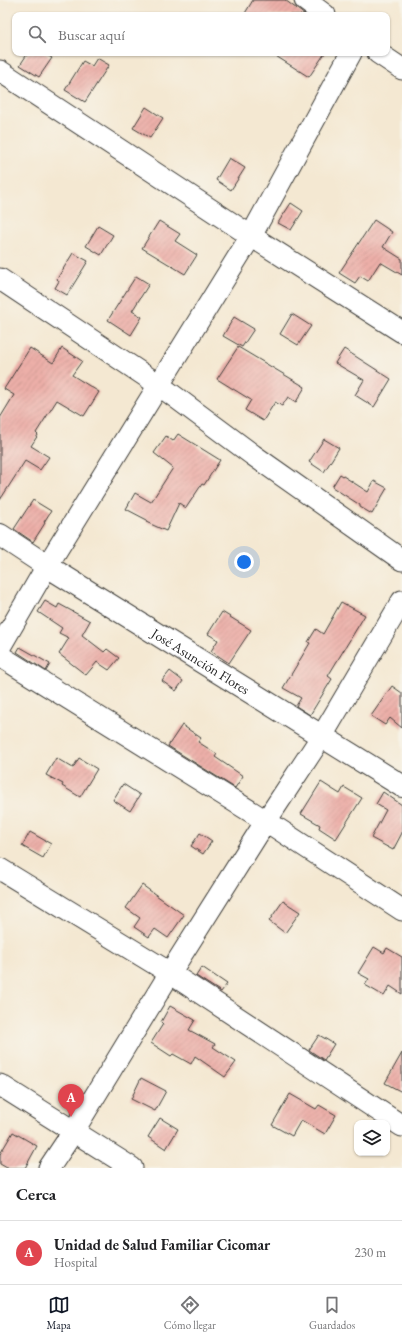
<!DOCTYPE html>
<html lang="es">
<head>
<meta charset="utf-8">
<style>
	:root { --surface:#fff; --page:#f2f2f2; --text:#202124; --muted:#757577; --line:#e0e0e0; --accent:#111827 }
	body { margin:0; font-family:"EB Garamond",serif; background:var(--page); color:var(--text) }
	.controls { position:absolute; right:12px; bottom:12px; display:grid; overflow:hidden; border-radius:8px; box-shadow:0 1px 3px #0004 }
	.controls button { width:36px; height:36px; display:grid; place-items:center; padding:0; border:0; border-bottom:1px solid var(--line); background:var(--surface); color:var(--text); font:20px sans-serif }
	.you { position:absolute; left:244px; top:562px; width:14px; height:14px; margin:-10px; border:3px solid #fff; border-radius:50%; background:#1a73e8; box-shadow:0 0 0 6px #1a73e833 }
	.badge { display:grid; place-items:center; width:26px; height:26px; border-radius:50%; background:var(--accent); color:#fff; font-size:13px; font-weight:700 }
	.pin { position:absolute; translate:-50% -33px; filter:drop-shadow(0 1px 2px #0008) }
	.pin::after { content:''; position:absolute; top:21px; width:14px; height:12px; background:inherit; clip-path:polygon(0 0,100% 0,50% 100%) }
	.list { margin:0; padding:0; list-style:none }
	h2 { display:flex; justify-content:space-between; align-items:center; height:52px; margin:0; padding:0 16px; font-size:17px }
	h2 small { font-size:13px; font-weight:400; color:var(--muted) }
	.list li { display:grid; grid-template-columns:26px 1fr auto; gap:12px; align-items:center; box-sizing:border-box; height:64px; padding:0 16px; border-top:1px solid var(--line) }
	.list b { display:block; font-size:15px; white-space:nowrap }
	.list p { margin:0; font-size:13px; white-space:nowrap; color:var(--muted) }
	.list em { font-size:13px; font-style:normal; color:var(--muted) }
	.icon { flex:none; width:22px; height:22px; fill:none; stroke:currentColor; stroke-width:2; stroke-linecap:round; stroke-linejoin:round }
	.map { position:relative; flex:none; width:402px; height:1168px; overflow:hidden }
	.search { position:absolute; background:var(--surface); box-shadow:0 1px 3px #0004; left:12px; right:12px; top:12px; height:44px; display:flex; align-items:center; gap:10px; box-sizing:border-box; padding:0 14px; border-radius:8px; color:var(--muted); font-size:15px }
	.sheet { height:116px; background:var(--surface) }
	nav { display:flex; justify-content:space-around; align-items:center; box-sizing:border-box; height:56px; border-top:1px solid var(--line); background:var(--surface); font-size:11px; color:var(--muted) }
	nav a { display:grid; justify-items:center; gap:2px }
	nav .on { color:var(--accent) }
	.map>svg:first-child { display:block }
</style>
</head>
<body>
<div class="map">
<svg width="402" height="1168" viewBox="0 0 402 1168">
	<defs>
		<pattern id="building-hatch" width="6" height="6" patternUnits="userSpaceOnUse"><rect width="6" height="6" fill="#ecafa8"/><path d="M-1 1l2-2M0 6l6-6M5 7l2-2" fill="none" stroke="#ca9690"/></pattern>
	</defs>
	<rect width="100%" height="100%" fill="#f7f3e8"/>
	<filter id="ink" filterUnits="userSpaceOnUse"><feTurbulence type="fractalNoise" baseFrequency=".025" numOctaves="2"/><feDisplacementMap in="SourceGraphic" scale="8" xChannelSelector="R" yChannelSelector="G"/><feConvolveMatrix kernelMatrix="1 2 1 2 8 2 1 2 1" color-interpolation-filters="sRGB"/></filter>
	<filter id="wash" filterUnits="userSpaceOnUse"><feTurbulence type="fractalNoise" baseFrequency=".012" numOctaves="4" result="noise"/><feDisplacementMap in="SourceGraphic" scale="16" xChannelSelector="R" yChannelSelector="G"/><feGaussianBlur stdDeviation="0.9" result="paint"/><feColorMatrix in="noise" values="0 0 0 0 0 0 0 0 0 0 0 0 0 0 0 0 0 1.4 0 .05"/><feComposite in="paint" operator="in"/></filter>
	<g filter="url(#wash)">
		<rect width="100%" height="100%" fill="#f4e8d2"/>
		<g id="blocks">
			<g fill="url(#building-hatch)">
				<polygon points="253,0 285,0 305,15 244,15"/>
				<polygon points="28,53 44,53 52,58 39,77 20,65"/>
				<polygon points="271,53 325,53 309,77"/>
				<polygon points="97,58 109,65 85,102 65,90 83,61 92,66"/>
				<polygon points="146,107 163,118 150,138 133,128"/>
				<polygon points="229,158 245,168 231,190 216,180"/>
				<polygon points="291,203 303,211 291,230 278,223"/>
				<polygon points="374,220 392,232 383,247 402,259 402,275 380,262 368,281 360,276 355,283 339,273"/>
				<polygon points="159,221 180,234 175,241 197,255 185,274 142,248"/>
				<polygon points="98,226 113,235 101,255 86,246"/>
				<polygon points="73,253 88,261 67,295 55,288 59,281 57,279"/>
				<polygon points="136,276 149,284 132,311 142,317 131,335 108,320"/>
				<polygon points="292,314 311,326 298,345 280,334"/>
				<polygon points="234,317 254,329 242,347 223,336"/>
				<polygon points="238,347 305,387 296,402 288,397 282,406 275,402 263,421 245,410 251,400 217,379"/>
				<polygon points="30,348 53,363 62,348 82,361 72,375 99,392 84,416 57,400 36,433 38,435 31,446 49,457 40,470 25,461 0,500 0,418 14,395 4,389"/>
				<polygon points="344,349 391,379 374,407 355,395 364,380 335,363"/>
				<polygon points="178,434 220,460 204,485 202,484 186,508 179,503 166,531 146,522 147,520 126,509 135,493 151,502 173,468 154,453 166,436 173,441"/>
				<polygon points="324,439 339,448 324,472 309,462"/>
				<polygon points="340,474 368,492 374,481 387,488 372,514 360,507 360,505 332,487"/>
				<polygon points="33,500 51,511 44,522 45,523 33,542 14,529"/>
				<polygon points="45,601 57,608 59,604 90,621 82,635 104,652 107,649 119,658 109,670 97,662 86,675 59,654 69,638 59,633 62,628 38,612"/>
				<polygon points="341,602 365,615 328,676 332,679 310,715 296,706 301,698 283,688 310,643 308,642 316,629 323,634"/>
				<polygon points="222,612 251,630 229,663 211,651 218,640 208,634"/>
				<polygon points="20,647 50,664 46,671 17,652"/>
				<polygon points="170,671 183,681 176,691 162,681"/>
				<polygon points="392,686 402,693 402,728 390,718 385,725 371,716"/>
				<polygon points="182,725 201,738 198,742 217,754 215,757 243,776 235,788 168,746"/>
				<polygon points="56,758 73,768 79,758 97,769 80,797 62,786 63,784 46,775"/>
				<polygon points="321,782 340,794 344,787 362,798 336,839 319,828 320,825 301,814"/>
				<polygon points="123,784 140,795 130,811 113,800"/>
				<polygon points="383,792 402,805 402,833 393,850 371,838 386,810 376,804"/>
				<polygon points="30,832 51,844 43,858 22,846"/>
				<polygon points="200,833 212,841 203,854 191,846"/>
				<polygon points="142,885 184,915 168,938 155,929 149,937 134,927 140,918 126,908"/>
				<polygon points="283,901 300,912 285,933 269,921"/>
				<polygon points="374,947 384,953 387,948 402,957 402,994 390,986 384,996 365,985 369,979 358,973"/>
				<polygon points="202,967 227,984 221,992 196,976"/>
				<polygon points="170,1006 195,1020 189,1030 215,1044 213,1047 236,1062 225,1077 195,1056 191,1064 173,1054 171,1056 151,1043 163,1024 161,1022"/>
				<polygon points="319,1035 334,1044 324,1060 309,1050"/>
				<polygon points="402,1053 402,1092 385,1083"/>
				<polygon points="141,1078 166,1091 155,1111 131,1099"/>
				<polygon points="290,1094 316,1109 319,1105 336,1115 325,1134 301,1120 292,1136 272,1125"/>
				<polygon points="160,1118 178,1129 166,1149 148,1137"/>
				<polygon points="13,1132 37,1146 25,1168 7,1168 0,1164 0,1154"/>
			</g>
		</g>
	</g>
	<g filter="url(#ink)">
		<use href="#blocks" fill-opacity="0" stroke="#3c3b37" stroke-width="1"/>
		<g fill="none" stroke-linecap="round" stroke-linejoin="round">
			<defs>
				<g id="street">
					<polyline points="305,0 325,15"/>
					<polyline points="378,53 402,69"/>
					<polyline points="0,71 251,236 351,53"/>
					<polyline points="0,279 159,385 253,455 402,560"/>
					<polyline points="0,647 47,566 251,236 402,332"/>
					<polyline points="0,656 266,821 402,910"/>
					<polyline points="0,869 170,973 402,1126"/>
					<polyline points="0,1085 132,1168"/>
					<polyline points="49,1168 73,1132 170,973 266,821 322,736 402,601"/>
				</g>
				<g id="secondary">
					<path id="s1" d="M0,535l47,31 355,220"/>
				</g>
			</defs>
			<use href="#street" stroke="#3c3b37" stroke-width="23"/>
			<use href="#secondary" stroke="#3c3b37" stroke-width="24"/>
			<use href="#street" stroke="#fff" stroke-width="21"/>
			<use href="#secondary" stroke="#fff" stroke-width="22"/>
		</g>
	</g>
	<g text-anchor="middle" stroke-width="3.5" stroke-linejoin="round" paint-order="stroke">
		<g font-size="14" fill="#1c1c1c" stroke="#f7f3e8">
			<text dy="5" stroke="none"><textPath href="#s1" startOffset="237">José Asunción Flores</textPath></text>
		</g>
	</g>
</svg>
<div class="controls">
<button><svg class="icon" aria-label="layers" viewBox="0 0 24 24"><path d="M12 4l9 5-9 5-9-5zM3 14l9 5 9-5"/></svg></button>
</div>
<div class="you"></div>
<div class="pin badge" style="left:71px;top:1117px;background:#e0444e">A</div>
<div class="search"><svg class="icon" aria-label="search" viewBox="0 0 24 24"><circle cx="10" cy="10" r="6"/><path d="M15 15l6 6"/></svg>Buscar aquí</div>
</div>
<section class="sheet">
<h2>Cerca<small></small></h2>
<ul class="list">
<li><span class="badge" style="background:#e0444e">A</span><div><b>Unidad de Salud Familiar Cicomar</b><p>Hospital</p></div><em>230 m</em></li>
</ul>
</section>
<nav>
<a class="on"><svg class="icon" aria-label="map" viewBox="0 0 24 24"><path d="M3 6l6-2 6 2 6-2v14l-6 2-6-2-6 2zM9 4v14M15 6v14"/></svg>Mapa</a>
<a><svg class="icon" aria-label="directions" viewBox="0 0 24 24"><path d="M12 3l9 9-9 9-9-9zM9 14v-3h6M13 9l2 2-2 2"/></svg>Cómo llegar</a>
<a><svg class="icon" aria-label="saved" viewBox="0 0 24 24"><path d="M7 4h10v16l-5-4-5 4z"/></svg>Guardados</a>
</nav>
</body>
</html>
